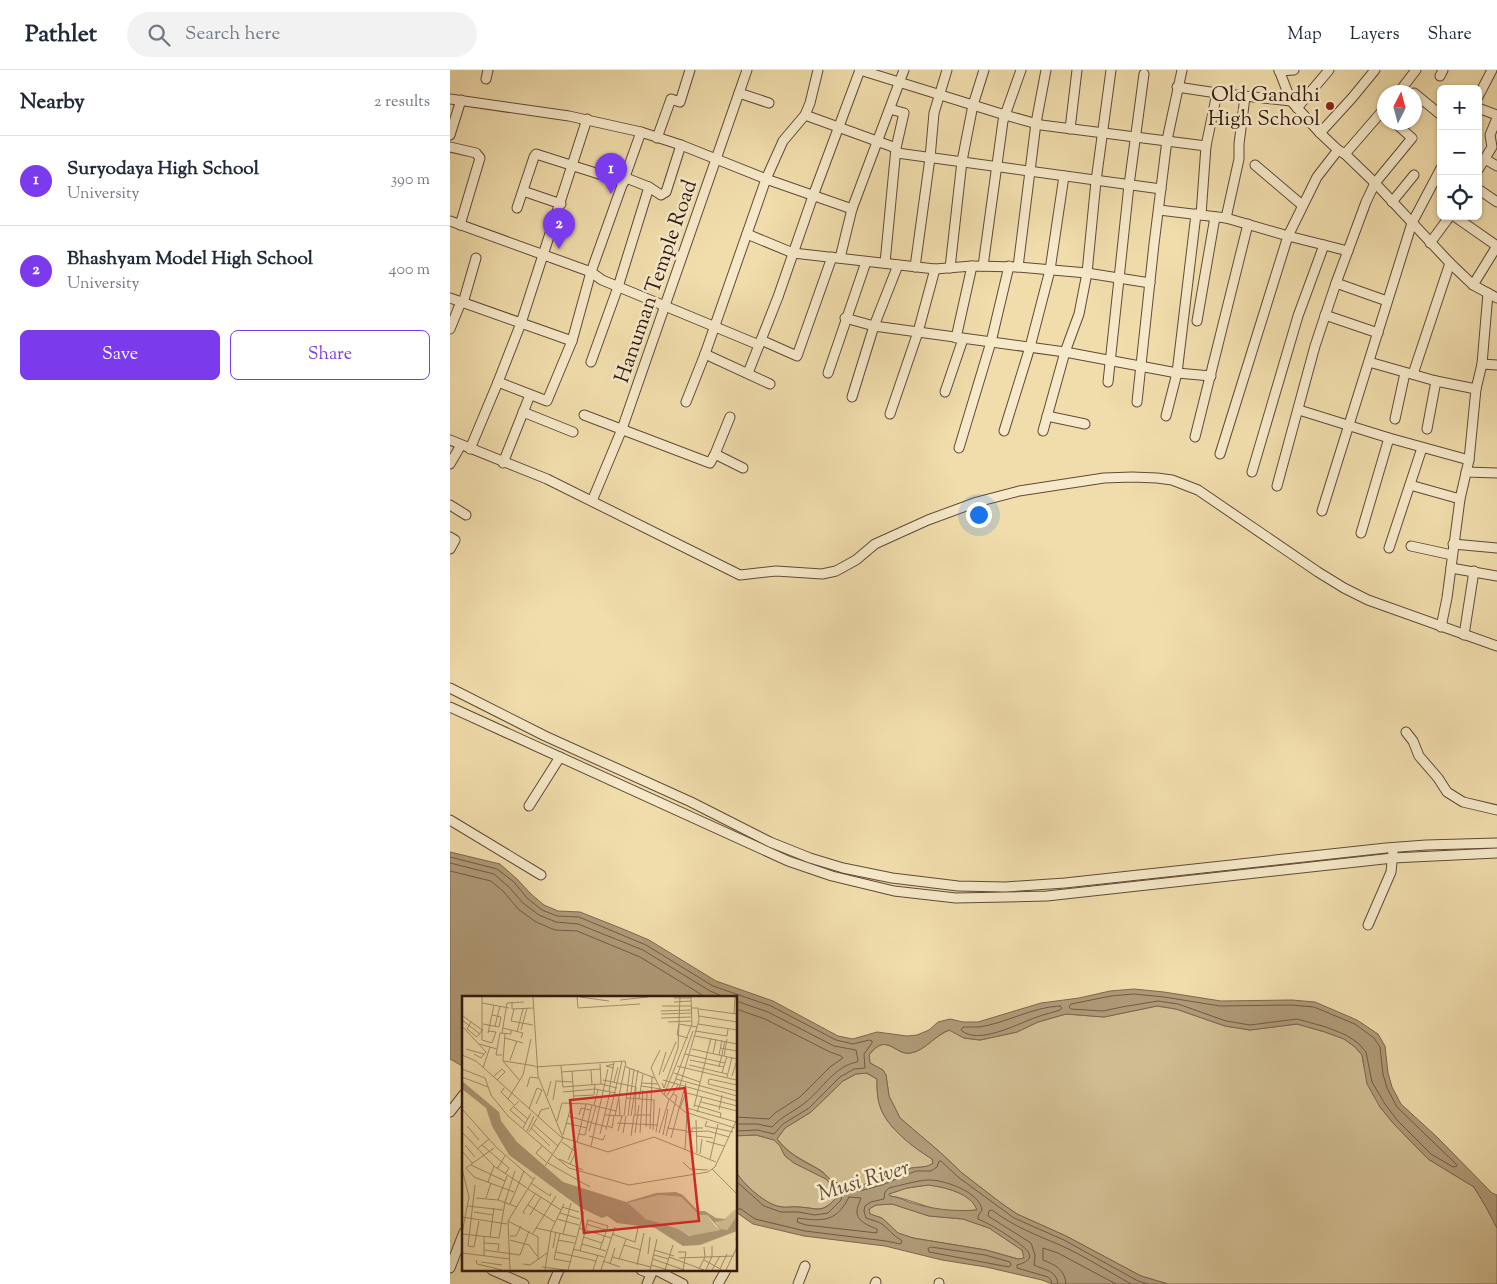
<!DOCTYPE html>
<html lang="en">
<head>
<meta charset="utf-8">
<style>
	:root { --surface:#fff; --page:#f2f2f3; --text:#1f2937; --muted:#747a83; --line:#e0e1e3; --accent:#7c3aed }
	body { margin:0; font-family:"Sorts Mill Goudy",serif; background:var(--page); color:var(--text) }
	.controls { position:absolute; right:15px; top:15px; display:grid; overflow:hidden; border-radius:8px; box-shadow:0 1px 4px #0004 }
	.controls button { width:45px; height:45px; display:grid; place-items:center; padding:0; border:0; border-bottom:1px solid var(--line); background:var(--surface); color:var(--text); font:25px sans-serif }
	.compass { position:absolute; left:927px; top:15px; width:45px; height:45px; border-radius:50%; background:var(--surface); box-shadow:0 1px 4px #0004; rotate:6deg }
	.you { position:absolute; left:528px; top:444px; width:18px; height:18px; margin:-12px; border:4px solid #fff; border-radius:50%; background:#1a73e8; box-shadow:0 0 0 8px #1a73e833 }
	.badge { display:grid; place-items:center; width:32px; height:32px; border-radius:50%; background:var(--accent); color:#fff; font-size:16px; font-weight:700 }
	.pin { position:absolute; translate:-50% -41px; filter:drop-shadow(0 1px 2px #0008) }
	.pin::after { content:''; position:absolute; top:26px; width:18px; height:15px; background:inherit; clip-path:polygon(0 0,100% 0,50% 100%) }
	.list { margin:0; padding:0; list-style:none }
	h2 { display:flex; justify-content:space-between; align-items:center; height:65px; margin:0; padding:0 20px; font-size:21px }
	h2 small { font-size:16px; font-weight:400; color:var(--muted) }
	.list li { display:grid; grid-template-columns:32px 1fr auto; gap:15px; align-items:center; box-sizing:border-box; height:90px; padding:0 20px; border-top:1px solid var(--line) }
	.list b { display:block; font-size:19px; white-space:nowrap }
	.list p { margin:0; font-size:16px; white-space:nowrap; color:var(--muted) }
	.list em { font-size:16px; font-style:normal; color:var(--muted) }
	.actions { display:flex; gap:10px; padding:15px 20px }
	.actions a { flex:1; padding:11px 0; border:1px solid var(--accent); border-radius:8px; text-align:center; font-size:18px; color:var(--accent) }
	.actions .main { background:var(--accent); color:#fff }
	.icon { flex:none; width:28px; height:28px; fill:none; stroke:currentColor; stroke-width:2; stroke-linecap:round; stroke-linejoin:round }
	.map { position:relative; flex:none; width:1047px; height:1214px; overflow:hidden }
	header { display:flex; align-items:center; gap:30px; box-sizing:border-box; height:70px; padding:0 25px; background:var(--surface); border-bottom:1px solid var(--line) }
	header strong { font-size:24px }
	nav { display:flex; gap:28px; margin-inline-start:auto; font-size:18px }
	.search { width:350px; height:45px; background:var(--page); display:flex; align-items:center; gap:12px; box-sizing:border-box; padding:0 18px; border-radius:28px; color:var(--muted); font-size:19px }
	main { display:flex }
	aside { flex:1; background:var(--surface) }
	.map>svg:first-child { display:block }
</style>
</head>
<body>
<header>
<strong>Pathlet</strong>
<div class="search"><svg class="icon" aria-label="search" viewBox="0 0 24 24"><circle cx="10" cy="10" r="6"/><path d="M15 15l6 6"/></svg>Search here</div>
<nav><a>Map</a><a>Layers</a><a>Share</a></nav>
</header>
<main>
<aside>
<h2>Nearby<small>2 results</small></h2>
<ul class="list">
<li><span class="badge">1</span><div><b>Suryodaya High School</b><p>University</p></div><em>390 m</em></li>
<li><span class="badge">2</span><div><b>Bhashyam Model High School</b><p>University</p></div><em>400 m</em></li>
</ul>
<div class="actions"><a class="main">Save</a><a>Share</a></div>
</aside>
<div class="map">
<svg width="1047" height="1214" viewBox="0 0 1047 1214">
	<rect width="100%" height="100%" fill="#f1ddac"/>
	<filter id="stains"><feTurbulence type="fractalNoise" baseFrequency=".004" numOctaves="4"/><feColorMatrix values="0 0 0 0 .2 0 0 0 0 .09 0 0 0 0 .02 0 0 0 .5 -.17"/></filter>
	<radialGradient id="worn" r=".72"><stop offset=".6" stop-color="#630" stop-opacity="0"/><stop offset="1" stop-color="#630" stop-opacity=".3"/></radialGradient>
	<g fill="#d0bc91" stroke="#806a50">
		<path d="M707,936l19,3 49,17 25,4 47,-6 28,8 19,7 11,8 7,8 2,12 16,40 13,16 35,36 46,28 12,20 11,21v56h-329l-27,-8 -75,-40 -49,-22 -16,-11 -39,-30 -21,-20 -41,-35 -11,-22 -3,-21 -3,-5 -13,-7 -1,-8c18,-24 25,1 42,-2 15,-3 24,-18 39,-23l14,8 16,2 37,-8 21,-10 28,-8 38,3z"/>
		<path d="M416,1003l11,6c0,9 0,18 3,27 6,21 34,42 52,53l1,4c-7,6 -17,3 -25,6 -23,9 -53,25 -77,11 -4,-3 -7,-8 -11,-10 -18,-11 -29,-14 -43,-31l8,-11 26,-16 32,-31 13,-7z"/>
		<path d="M290,1065h16l18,5 6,6 5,10 9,7 32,16 11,12v6c-16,17 -18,11 -39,10 -5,-1 -10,1 -16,0 -15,-1 -38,-22 -46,-35v-36z"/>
		<path d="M478,1115c16,2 44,8 49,25 -10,1 -22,2 -32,1 -19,-3 -37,-13 -55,-15l-1,-2 18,-6z"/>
		<polygon points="442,1134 479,1146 513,1149 539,1158 572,1180 575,1188 568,1189 536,1180 463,1168 448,1163 432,1148 420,1144 419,1139 426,1135"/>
	</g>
	<path fill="#af9a77" stroke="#7c664e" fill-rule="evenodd" d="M0,782l50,12 17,15 14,15 13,11 14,6 22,1 43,17 26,11 67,41 57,20 65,35 15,3 24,-7 30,4 10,-1 12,-5 9,-8 12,-3 13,3h15l63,-19 38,-5 31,-7 24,-2 30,3 57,9 71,-1 23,2 42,18 21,14 7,12 3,27 4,14 9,17 36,33 55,56 5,2v33l-11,-21 -12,-20 -46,-28 -35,-36 -13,-16 -13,-23 -5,-29 -7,-8 -11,-8 -19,-7 -28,-8 -47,6 -25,-4 -49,-17 -19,-3 -53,11 -38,-3 -28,8 -21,10 -37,8 -16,-2 -15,-8c-14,5 -23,20 -38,23 -16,3 -24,-22 -42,2l1,8 13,7 3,5 3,21 11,22 41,35 21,20 39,30 16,11 49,22 75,40 27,8h-116l-10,-4 -56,-13 -44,-7 -57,-14 -81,-10 -51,-12 -17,-12v-40c8,13 31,34 46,35 6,1 11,-1 16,0 21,1 23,8 39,-10v-6l-11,-12 -32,-16 -9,-7 -5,-10 -6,-6 -18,-5 -20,1v-138h-272v69l-14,-8zM417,1003l10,6c0,9 0,19 3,27 6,21 34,42 52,53l1,4c-7,6 -17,3 -25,6 -23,9 -53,25 -77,11 -5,-4 -9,-9 -15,-12 -15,-8 -29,-15 -39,-29l8,-11 26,-16 32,-31 13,-7zM478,1115c16,2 43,8 49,25 -23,2 -46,-1 -68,-8 -7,-3 -12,-5 -19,-6l-1,-2 18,-6zM442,1134l37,12 34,3 26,9 33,22 2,8 -6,1 -32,-9 -73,-12 -15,-5 -16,-15 -12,-4 -1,-5 7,-4z"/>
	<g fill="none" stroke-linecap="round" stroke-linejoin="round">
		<g stroke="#705a44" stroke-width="1">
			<polyline points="0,787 47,799 64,812 77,828 92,840 107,846 129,847 196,875 263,916 321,936 386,970 403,974 419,970 422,971 422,973 414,984 415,998 404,999 390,1007 359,1038 333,1054 324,1064 307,1060 286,1061"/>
			<polyline points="0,793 44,804 59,817 73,833 89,845 106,852 128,854 193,880 260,921 277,928"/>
			<polyline points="0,801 41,811 54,822 68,839 86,852 105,860 127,861 190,887 257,928"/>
			<polygon points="684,924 714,927 770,936 841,935 864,937 905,954 924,968 930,977 933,1004 937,1018 947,1037 1006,1094 1007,1096 1003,1097 981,1084 947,1050 935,1034 922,1012 916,982 908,973 896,965 876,957 847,949 800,955 776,951 728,934 708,931 672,937 653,941 621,939 619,937 621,934 661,926"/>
			<path d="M286,931l32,11 66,34 22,4 2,10 -1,2c-22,4 -34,26 -51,40 -11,9 -24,14 -34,25l-15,-3h-21"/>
			<path d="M610,936l2,2 -2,2c-8,3 -16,4 -23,7 -18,6 -59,29 -76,13l2,-3c5,0 11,0 16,0 28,-4 53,-20 81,-21z"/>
			<polyline points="286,939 315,949 380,982 391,986 393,988 380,997 350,1027 325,1043 319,1049 286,1047"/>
			<polyline points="286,1111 314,1136 331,1142 348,1142 365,1145 378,1143 391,1130 393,1119 410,1121 432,1115 466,1101 481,1101 487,1097 489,1091 491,1091 508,1107 564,1148 614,1170 688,1211 698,1214"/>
			<path d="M399,1127l12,1c-1,3 -2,5 -3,8 -5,14 9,19 19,23v4l-71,-8 -9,-3 1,-4c26,4 39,3 51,-21z"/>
			<path d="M286,1139h5l14,10 50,12 81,10 14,3 2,-2 -1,-2c-8,-4 -12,-11 -19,-16 -5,-3 -11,-4 -16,-6l-2,-7 1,-5 6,-4 13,-3 1,-7 4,-4c13,-3 26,-7 38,-8 16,-1 53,12 55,30l-4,6v3c12,5 21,11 32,18 11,8 34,21 7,28v3l31,9 3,3 1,4"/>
			<polygon points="481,1177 535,1185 560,1192 561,1195 559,1197 479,1182 478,1179"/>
			<path d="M608,1214c-1,-14 -14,-14 -24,-19l1,-10 -4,-12 -43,-27 1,-5 3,-1c21,16 44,25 68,35 24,11 48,26 71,39"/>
			<path d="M616,1214c-1,-15 -11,-19 -23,-24v-12l15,5 58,31"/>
		</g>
		<defs>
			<g id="minor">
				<polyline points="410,0 555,45 591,55 756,76 751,145"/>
				<polyline points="829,0 841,31 870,63 888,80 895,84 925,113 1000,193 1023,215 1047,228"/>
				<polyline points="829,1 844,0"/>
				<polyline points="990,6 993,0"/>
				<polyline points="36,9 38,0"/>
				<polyline points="727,17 767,23 756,76"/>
				<polyline points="949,22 966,0"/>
				<polyline points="289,23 319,33"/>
				<polyline points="767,23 841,31"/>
				<polyline points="964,23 991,45"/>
				<polyline points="1028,27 1042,0"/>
				<polyline points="0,29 119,46 191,62 231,75 316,109 402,139"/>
				<polyline points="847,38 879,0"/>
				<polyline points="1028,38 1047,45"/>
				<polyline points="355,45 446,78"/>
				<polyline points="620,59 627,0"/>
				<polyline points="870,63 902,28 925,0"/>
				<polyline points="0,65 11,30"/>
				<polyline points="207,68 221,29 230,32 240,0"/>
				<polyline points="0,77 26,83 30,88 10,155"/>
				<polyline points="447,83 711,119"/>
				<polyline points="895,84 934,39"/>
				<polyline points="1035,89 1047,96"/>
				<polyline points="805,95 852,135"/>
				<polyline points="1028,100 1042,77 1040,65 1047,48"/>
				<polyline points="176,108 199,117"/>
				<polyline points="1028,119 1047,132"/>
				<polyline points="73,121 111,134"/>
				<polyline points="942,132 964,105"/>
				<polyline points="67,138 84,87 86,84 174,112"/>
				<polyline points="709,140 776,148 838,166 898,181"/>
				<polyline points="1004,146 1047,176"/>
				<polyline points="776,148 789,89 789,74 795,27"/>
				<polyline points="0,151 141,202 152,210 309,275"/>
				<polyline points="297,164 343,183 485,199 522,196 568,197 637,203 700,213"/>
				<polyline points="980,173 1000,146"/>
				<polyline points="390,188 402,139 454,0"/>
				<polyline points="435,193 446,78 454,43 440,39"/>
				<polyline points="533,196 553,51 571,0"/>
				<polyline points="465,197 480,88 484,43 497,0"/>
				<polyline points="568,197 586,53 596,0"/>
				<polyline points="500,198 512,91 523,35 534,0"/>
				<polyline points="886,213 937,231"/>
				<polyline points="1023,215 1047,176"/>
				<polyline points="0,228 122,271"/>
				<polyline points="13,233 26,188"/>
				<polyline points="875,245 928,263"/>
				<polyline points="395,248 424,256 615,282 727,303 761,306"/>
				<polyline points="747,251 765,147"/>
				<polyline points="0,259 11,232"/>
				<polyline points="506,268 522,196"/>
				<polyline points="311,270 347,286 382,187"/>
				<polyline points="255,284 320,314"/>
				<polyline points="141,292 168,217 199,117 211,125 216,122 231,75"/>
				<polyline points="919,292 986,311 1026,319"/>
				<polyline points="1032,294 1047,295"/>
				<polyline points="298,303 328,227 363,126 410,0"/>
				<polyline points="378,303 416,192"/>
				<polyline points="963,304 1000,193"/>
				<polyline points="48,312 97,331 122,271 141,202 191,62"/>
				<polyline points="658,312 679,115 694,4"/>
				<polyline points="495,322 513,269"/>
				<polyline points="402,327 424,256 448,195"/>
				<polyline points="236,332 255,284 316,109 333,71 355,45 360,33 368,0"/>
				<polyline points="687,332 704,174 717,70 732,0"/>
				<polyline points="849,340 939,368 1019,390"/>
				<polyline points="73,342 123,362"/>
				<polyline points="440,344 468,262 485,199"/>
				<polyline points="134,345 260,393 265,384 280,347"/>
				<polyline points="597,346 635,354"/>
				<polyline points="716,346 727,303 746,144"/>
				<polyline points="945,349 955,303"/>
				<polyline points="977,359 986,311"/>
				<polyline points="554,361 580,277 600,200 614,106"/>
				<polyline points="593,361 615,282 629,244 637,203 646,111 661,0"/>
				<polyline points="745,367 798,154"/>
				<polyline points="0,370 97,409 290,505 326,501 372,504 386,501 406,490 425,474 478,450 527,432 569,421 654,408 682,407 707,408 722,410 748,420 868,502 894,518 918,530 1047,576"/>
				<polyline points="509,378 541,272 559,196"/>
				<polyline points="20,379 48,312 71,253 137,49"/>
				<polyline points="265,384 293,398"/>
				<polyline points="770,384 838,166 867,107 888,80"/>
				<polyline points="53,393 80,325"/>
				<polyline points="0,394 11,375"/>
				<polyline points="802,402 848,246 874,175"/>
				<polyline points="1016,402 1047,403"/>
				<polyline points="960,415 1010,429"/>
				<polyline points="827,416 865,276 886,213 916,132 925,113 962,68 944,52"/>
				<polyline points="142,431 172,359 297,0"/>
				<polyline points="0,435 16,445"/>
				<polyline points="872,441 962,153 991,98"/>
				<polyline points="911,463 939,368"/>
				<polyline points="0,467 5,470 0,479"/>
				<polyline points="1003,474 1047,478"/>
				<polyline points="961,476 1002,485"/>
				<polyline points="939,478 972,378"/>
				<polyline points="1001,498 1047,506"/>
				<polyline points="991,557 997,528 1010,429 1019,390 1026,319 1032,294 1038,223"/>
				<polyline points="1014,565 1024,501"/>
				<polyline points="0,618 95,666 241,732 320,772 360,788 393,798 442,808 508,816 555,817 615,813 936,778 976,775 1047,773"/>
				<polyline points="0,637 338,791 382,806 444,821 506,828 597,826 943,788 1047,783"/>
				<polyline points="956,662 963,671 969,686 988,708 997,722 1013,732 1047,740"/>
				<polyline points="79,736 110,687"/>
				<polyline points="0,750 91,805"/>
				<polyline points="918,855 941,802 943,782"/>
				<polyline points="0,1042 14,1024"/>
				<polyline points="0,1198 14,1162"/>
				<polyline points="42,1200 74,1214"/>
				<polyline points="191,1200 201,1204"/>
				<polyline points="206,1200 233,1214"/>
				<polyline points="103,1214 109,1200"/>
				<polyline points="197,1214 203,1200"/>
				<polyline points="268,1214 276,1200"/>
				<polyline points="348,1214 355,1196"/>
				<polyline points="425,1214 426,1212"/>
				<polyline points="489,1214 489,1213"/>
			</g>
		</defs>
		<use href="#minor" stroke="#604a37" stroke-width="11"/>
		<use href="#minor" stroke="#f6e9c9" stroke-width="9"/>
	</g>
	<circle fill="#8f2418" stroke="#f6e9c9" stroke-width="2" cx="880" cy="36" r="5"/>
	<g text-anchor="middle" stroke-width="5" stroke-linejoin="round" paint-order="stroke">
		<g font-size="21" fill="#301910" stroke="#f6e9c9" text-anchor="end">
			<text x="870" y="31">Old Gandhi<tspan x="870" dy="24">High School</tspan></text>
		</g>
		<g font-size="21" fill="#301910" stroke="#f6e9c9">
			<text transform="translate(205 211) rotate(-71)" y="7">Hanuman Temple Road</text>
		</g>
		<g font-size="22" font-style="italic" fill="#634d39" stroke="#f6e9c9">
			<text transform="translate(413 1109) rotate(-17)" y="8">Musi River</text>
		</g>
	</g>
	<g transform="translate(12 926)">
		<rect width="275" height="275" fill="#f1ddac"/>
		<path d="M197,199l22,2 18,18 6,-2 11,14 3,1 -3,-7 9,-1 12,-12v8l-10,14 -36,6 -45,-17 -18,-16zM166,209l8,10 -16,6 -9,-6z" fill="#d0bc91"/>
		<path d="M0,85l37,31 2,9 16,21 46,40 63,20 30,-9 20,-1 7,3 15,16h7l11,7 9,1 12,-12 -12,13 -10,2 6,7 6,1 10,-14v15l-37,14 -17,1 -28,-18 -38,-5 -10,-7 -5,2 -21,-10 -72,-53 -17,-29 -6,-18 -24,-19zM197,199l22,2 18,18h8l14,15 -32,6 -11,-7 -32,-10 -18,-16z" fill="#af9a77" fill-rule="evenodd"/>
		<path fill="none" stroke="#a48f6e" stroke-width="1" d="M20,1v43l10,3 4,-11 -8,-1M71,1l5,79 25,62 -18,28M115,1l1,11 62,-4M118,1l29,4M212,2h17M158,4l28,-3M50,6v7l21,-1M212,6l17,-1M20,7l27,5M200,10h29M52,13l-3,12 22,4M237,13l38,5M199,15l30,-1M199,18l30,-1M272,18l1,-17M1,20l19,14M237,20l38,6M199,22l30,-1M0,24l18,14M9,26l-4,7 10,8 6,-8M206,26l23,-1M21,28l16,3 2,-10 -9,-2M236,28l39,6M0,30l24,26 -5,6 -7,-4M33,30l5,-20M41,32l20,5 -2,5M59,34l6,-22M233,35l32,5 1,-7M55,36l6,-23M26,37l6,-28M40,37l5,-30 17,-1M43,38l-2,27 17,20M233,40l42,8M43,42l18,5M226,42l-11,-3 2,-11 18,3M17,48l18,5M258,52l17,3M4,53l18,5M230,53l45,10M223,58l40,9M251,58l3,-15M0,59l14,6 85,76 47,15 46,-15 62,25M40,59h-6l4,-22 11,1v-4M257,59l3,-15M262,60l3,-17M48,64l7,-19M228,64l34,7M42,65l31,5M138,68l1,20M227,69l38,9M99,70l2,21M215,70l59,14 1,-2M73,71l90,-6 1,6 29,11 8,16 22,18 50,16M257,71l6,-26M21,72l7,-21M152,72l-8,-2 8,-2M0,73l23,9 6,17 17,21 44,38M129,74l1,15M110,75l2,30M99,76l40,-3M201,76l13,-30M212,77l26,9M260,77l5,-17M197,79l7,-23M270,80l5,-16M0,81l26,10M31,81l9,-8 3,3 -8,8M265,81l5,-20M193,82l-4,-10 9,-18M214,83l61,17M141,84l33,7 -1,28M201,84l74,21M93,85l18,1M152,86l4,-15M180,87l16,1M200,87l2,5 14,-40 2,-51M275,89l-28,-6 -1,5 29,7M179,90l20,3M65,91l3,-10 8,1M101,91l38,-3 16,4M42,92l-3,4 14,14M217,93l20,-69 -1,-12h-7M101,96l32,-3 21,4M147,96l5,-30M221,96l54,14M202,99l28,-71 -1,-27M85,100l4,-15M112,100l20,-1 1,-10M204,101l8,-13 19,-53M165,102l27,2v7M46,103l15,-24 8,-36M157,103l1,17M177,103l4,-25M208,103l8,-14M91,104l3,-18M57,105l-9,9 15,13M239,106l36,9M132,109l4,-15M232,109l27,8 -1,5M52,111l14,12M232,111l17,-69M218,112l6,-15M225,112l49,14M0,113l34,38 38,33M67,113l8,-21 5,2 -6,14M257,114l3,-15M235,116l5,-15M117,119l2,-7 9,2M143,119l18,1M172,119h16M106,120l39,11M153,120l10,-50M162,120l6,-48M166,120l6,-47M169,120l7,-46M76,121l3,-7 8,-2M234,124l1,33M95,125l5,-18 26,1 28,7M245,125l-2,5 28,6M104,127l21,5M155,127l40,2M71,128l25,22M5,130l12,14M146,130l4,2 2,-12M184,131l1,-34M61,132l8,-15M69,132l19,18M205,132l20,3M188,133l2,-52M144,134l16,-69M191,134l1,-23M65,135l7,-15M127,135l7,-25M156,135l4,-15M0,136l32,34 33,22M67,136l8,-14M194,136l4,-24M224,136l22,-1 21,6M230,136v-4h11M161,137l3,-17M173,137l4,-28M178,137l3,-43M197,137l10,-34M117,138l6,1 7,-30M138,138l10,-42M101,139l9,-32M201,139l5,-26M127,140l14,4 2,-5M169,140l3,-21M204,140l11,-40 -4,-2M235,140l16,2M209,142l15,-55M244,145l18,5M100,146l14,10 -6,12M115,146l9,-38M3,149l10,12M20,149l27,23 -4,6M80,150l-6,7 10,9M129,150l17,-77M15,153l12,-10M223,154l2,-37M0,155l11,13M238,158l2,-15M91,159l16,13 60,17 79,-13 7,-5 22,-48M97,163l24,11M248,163l8,-35M106,164l8,-19M221,166l7,7 18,1M86,167l42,24M9,169l34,16M4,172l8,9 40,15M4,172l28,-20M0,173l7,28 -7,36M35,173l8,-13M250,173l25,25M26,186l6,-16M69,187l19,13 1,-3M13,189l-7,61 6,1 5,-26M66,193l33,21M14,202l22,2 19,7M24,202l5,-15M36,204l9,-24M48,208l14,-33M66,209l27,17M6,210l35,4M100,211l17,5M12,216l19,3M98,217l20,6M63,218l-2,-2 12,-18M68,219l11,-18M0,221l45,7M95,223l22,6M46,225l30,16v23M124,228l20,6M74,232l40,9M117,232l32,10M71,237l23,-37M98,237l-6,26 16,3M0,238l37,4 6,-36 10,-31M101,238l8,-31M150,238l23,8 3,-14M48,240h6l5,-10M28,241l4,-29M121,241l19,6M48,244l19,5 8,11M96,244l16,3M22,247l15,1 -1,7M120,248l24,7M162,249l17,5M91,252l3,-16M111,253l31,8M22,254l36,5 9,-24M192,254l20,6M118,255l8,-31 20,6 -8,23M94,256l40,9M216,256h8l-3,18M0,257l48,6M186,258l2,-17M192,259l15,4M22,260v-20M150,261l39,10M207,261l35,13M217,262l55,-2M157,263l7,-20M191,263l31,11M14,264l1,4 25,6M242,264l18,10M141,265l17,6M19,266l21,3M61,268l7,1 17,-12M148,268l5,-16M175,269l7,-32M189,269l17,5M80,271l24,3M237,273l6,-12 -1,-10M258,273l7,-15M48,274l-2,-49 27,-44M83,274l6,-39 13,-27M106,274l16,-59M131,274l5,-15M139,274l14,-43M188,274l7,-31M203,274l8,-25M244,274l6,-14v-10M250,274l8,-14M264,274l11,-23 -1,-9"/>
		<path fill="#d62828" fill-opacity="0.15" stroke="#d62828" stroke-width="2.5" d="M223,92l14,133 -115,12 -14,-133z"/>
		<rect width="275" height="275" fill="none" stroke="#301910" stroke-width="2.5"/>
	</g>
	<rect width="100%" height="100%" filter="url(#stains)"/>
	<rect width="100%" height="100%" fill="url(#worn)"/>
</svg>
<div class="controls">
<button>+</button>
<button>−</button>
<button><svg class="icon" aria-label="locate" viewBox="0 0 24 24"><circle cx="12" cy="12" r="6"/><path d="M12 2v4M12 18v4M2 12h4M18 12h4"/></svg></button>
</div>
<svg class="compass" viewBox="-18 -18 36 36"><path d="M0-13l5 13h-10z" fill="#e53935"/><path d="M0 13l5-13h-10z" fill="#747a83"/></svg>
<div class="you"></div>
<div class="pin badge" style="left:161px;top:124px">1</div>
<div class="pin badge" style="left:109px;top:179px">2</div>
</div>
</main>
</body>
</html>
